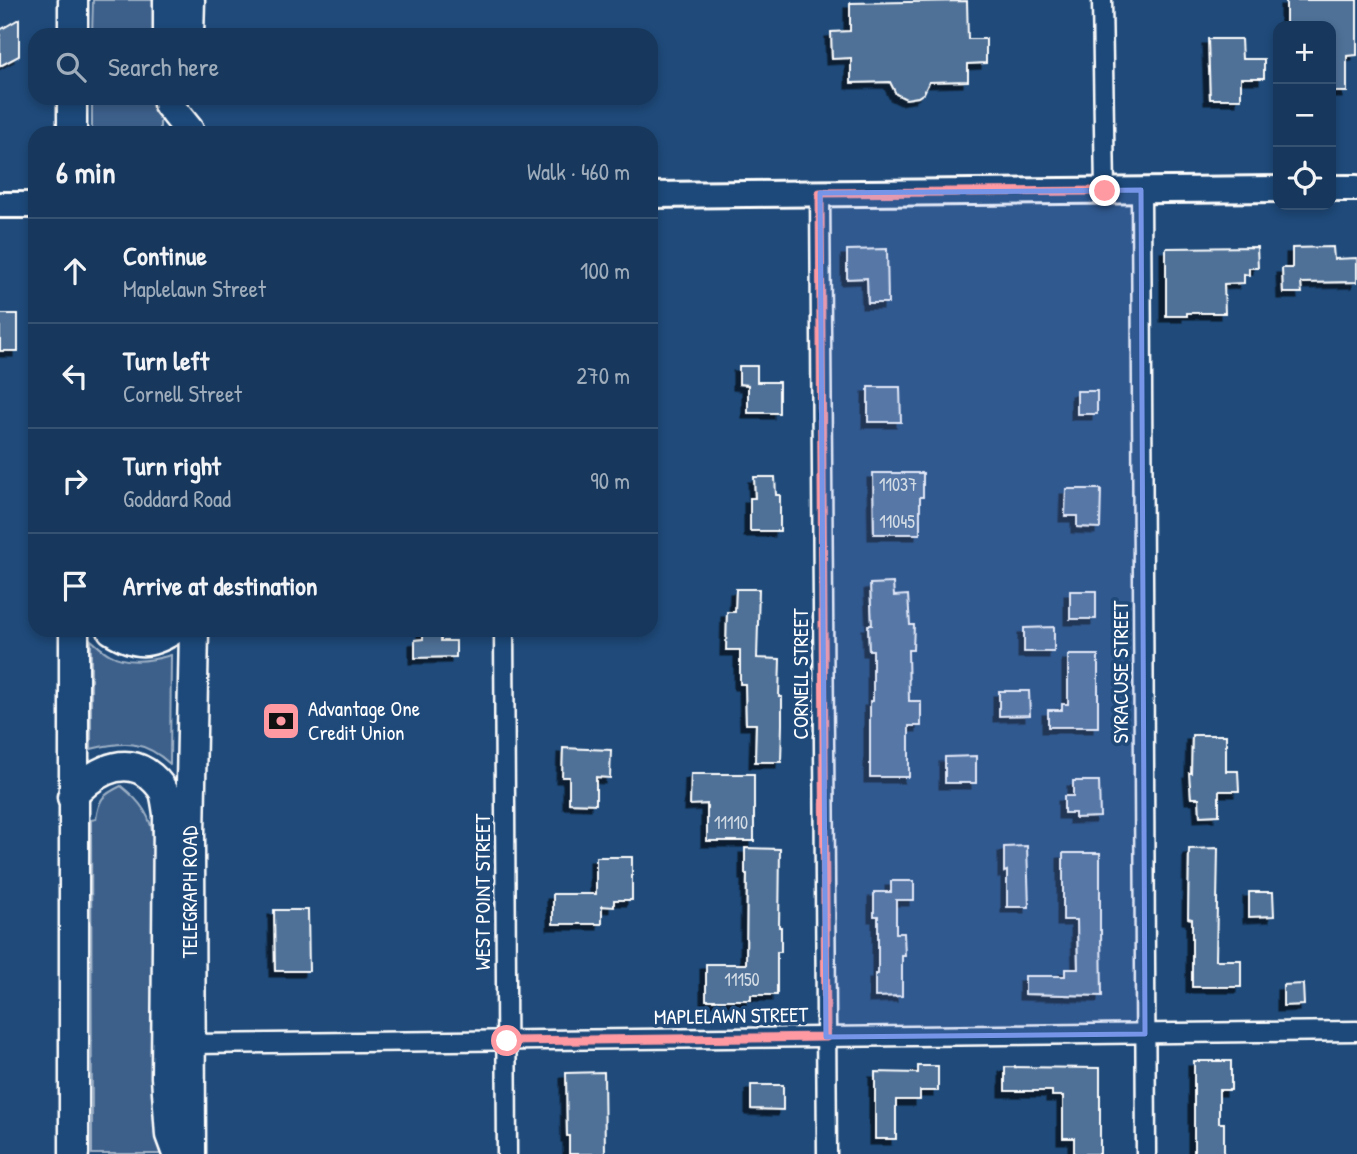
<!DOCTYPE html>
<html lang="en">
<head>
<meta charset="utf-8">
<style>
	:root { --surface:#17385c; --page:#203f62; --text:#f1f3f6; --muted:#9eacbb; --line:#365272 }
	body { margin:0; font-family:"Patrick Hand",sans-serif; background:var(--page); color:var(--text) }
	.controls { position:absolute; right:21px; top:21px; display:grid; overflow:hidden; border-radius:14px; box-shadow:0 4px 10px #0003 }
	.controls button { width:63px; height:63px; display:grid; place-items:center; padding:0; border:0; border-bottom:2px solid var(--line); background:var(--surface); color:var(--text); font:35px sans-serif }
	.stop { position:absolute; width:21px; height:21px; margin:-16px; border:5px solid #ff9aa2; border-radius:50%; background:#fff }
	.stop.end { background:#ff9aa2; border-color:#fff; box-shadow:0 2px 7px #0008 }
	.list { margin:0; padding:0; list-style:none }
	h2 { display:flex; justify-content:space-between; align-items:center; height:91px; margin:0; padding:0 28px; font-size:30px }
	h2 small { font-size:23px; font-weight:400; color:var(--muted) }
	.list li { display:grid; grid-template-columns:46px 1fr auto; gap:21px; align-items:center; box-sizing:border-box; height:105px; padding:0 28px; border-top:2px solid var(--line) }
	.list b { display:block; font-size:26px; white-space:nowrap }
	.list p { margin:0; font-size:23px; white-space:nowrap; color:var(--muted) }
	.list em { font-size:23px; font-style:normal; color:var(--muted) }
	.icon { flex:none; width:38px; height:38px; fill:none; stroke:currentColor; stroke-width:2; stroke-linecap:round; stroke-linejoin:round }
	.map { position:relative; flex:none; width:1357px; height:1154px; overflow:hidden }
	.search { position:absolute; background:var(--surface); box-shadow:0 4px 10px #0003; left:28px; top:28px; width:630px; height:77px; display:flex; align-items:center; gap:18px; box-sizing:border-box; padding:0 24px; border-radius:21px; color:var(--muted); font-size:26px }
	.panel { position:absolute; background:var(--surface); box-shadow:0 4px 10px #0003; left:28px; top:126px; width:630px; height:511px; border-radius:21px }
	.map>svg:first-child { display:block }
</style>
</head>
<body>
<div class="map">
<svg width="1357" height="1154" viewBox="0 0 1357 1154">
	<defs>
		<filter id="shadow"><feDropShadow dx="-5.5" dy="5.5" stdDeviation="0" flood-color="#0009"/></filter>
	</defs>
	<rect width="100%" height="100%" fill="#1f4a7a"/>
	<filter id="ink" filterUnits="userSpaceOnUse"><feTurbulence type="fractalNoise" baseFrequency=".0143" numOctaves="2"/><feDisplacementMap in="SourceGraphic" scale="14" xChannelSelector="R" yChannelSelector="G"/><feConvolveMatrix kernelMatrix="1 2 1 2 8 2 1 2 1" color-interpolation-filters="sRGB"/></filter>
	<g filter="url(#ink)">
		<g fill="#3c618b" stroke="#9eb0c5" stroke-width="2">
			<polygon points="93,0 159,0 160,35 92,35"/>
			<rect x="92" y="98" width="68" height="35"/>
			<path d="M91,640c6,5 12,11 18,14 19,11 42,7 62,1l-1,109c-26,-24 -46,-23 -79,-15z"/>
			<path d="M121,786c19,15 32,31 32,56h5l-1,271 3,41h-68l-1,-334 5,-1c3,-20 6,-24 25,-33z"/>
		</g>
		<g fill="#507197" stroke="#fff" stroke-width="2" filter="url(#shadow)">
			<polygon points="1286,0 1357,0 1357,55 1347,56 1347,92 1331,92 1331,26 1286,26"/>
			<polygon points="967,1 968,39 986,39 986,63 968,64 968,81 929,82 924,93 918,97 906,99 896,94 890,82 851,83 851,58 832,59 831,32 850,31 850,3"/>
			<polygon points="19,19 19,56 0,66 0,30"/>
			<polygon points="1208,39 1241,39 1242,59 1264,59 1264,78 1241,78 1241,99 1210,99"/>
			<polygon points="1257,247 1258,268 1249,268 1249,275 1244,274 1244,283 1224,284 1225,313 1187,313 1187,316 1166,316 1166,248"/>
			<polygon points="1333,247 1334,259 1357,258 1357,282 1301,283 1302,293 1283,293 1282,268 1292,268 1292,248"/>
			<polygon points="887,249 888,303 868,303 867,278 847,279 847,250"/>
			<rect x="0" y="314" width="18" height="37"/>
			<polygon points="739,366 757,366 757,382 779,382 779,413 748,413 748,385 739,384"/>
			<polygon points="868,387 900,387 901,422 868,422"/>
			<rect x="1077" y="391" width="20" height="23"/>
			<polygon points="873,473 923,473 923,497 920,497 920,534 874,534"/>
			<polygon points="754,477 775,477 776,495 780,495 780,531 750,531 750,498 755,498"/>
			<polygon points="1066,489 1101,489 1100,528 1077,527 1077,516 1065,516"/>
			<polygon points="893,583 894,596 908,595 910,625 914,625 913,650 908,650 909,701 921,701 921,726 909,726 909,777 870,777 870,701 873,701 873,650 869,650 868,625 872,625 870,584"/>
			<polygon points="736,589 759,589 757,658 780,659 779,697 782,697 782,724 781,762 755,762 756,724 746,724 745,684 740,684 740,650 726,650 727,612 735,612"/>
			<rect x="1070" y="591" width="26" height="28"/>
			<polygon points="1054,627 1054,652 1024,652 1024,628"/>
			<polygon points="423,630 441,630 441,641 456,641 456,657 415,658 415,640 423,639"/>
			<polygon points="1068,655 1098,655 1098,727 1048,727 1048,710 1062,710 1062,704 1068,704"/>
			<polygon points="999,691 1029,691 1030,715 999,716"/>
			<polygon points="1192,735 1226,735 1226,771 1238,771 1239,791 1219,791 1219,815 1200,816 1199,798 1191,798 1189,773 1191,773"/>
			<polygon points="563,748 611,750 610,778 596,777 596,804 569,803 569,777 562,777"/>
			<polygon points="976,756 976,783 945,783 945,757"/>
			<polygon points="691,774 754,774 754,841 707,841 707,804 690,805"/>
			<polygon points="1073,781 1099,781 1100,817 1075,818 1075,813 1064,813 1064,796 1073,796"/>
			<polygon points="1027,846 1029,907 1007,907 1007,871 1004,872 1004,847"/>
			<polygon points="745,848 780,849 779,927 781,927 781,952 777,952 777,995 751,995 751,1000 706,1000 706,964 746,964 747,874 745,874"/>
			<polygon points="1218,848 1216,960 1241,960 1241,987 1192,987 1192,919 1188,918 1189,849"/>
			<polygon points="1063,853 1100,853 1100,930 1101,930 1102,996 1025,994 1025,976 1065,976 1065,969 1078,969 1077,920 1063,920"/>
			<polygon points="596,857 632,857 632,900 614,900 614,907 602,906 602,924 553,924 553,894 596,894"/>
			<polygon points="891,881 914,881 914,900 896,900 896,933 904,933 905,956 902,956 902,996 875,997 875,974 878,974 878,916 874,916 874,892 891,892"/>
			<polygon points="1249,892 1273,892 1274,916 1249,917"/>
			<polygon points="274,910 308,910 309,971 275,971"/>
			<polygon points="1303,984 1304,1005 1283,1006 1283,985"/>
			<polygon points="1194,1061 1231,1061 1231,1090 1219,1090 1219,1123 1224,1123 1224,1154 1194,1154"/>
			<polygon points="918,1066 938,1066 938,1091 920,1091 920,1100 896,1100 896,1139 875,1139 875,1072 918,1073"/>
			<polygon points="1005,1067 1100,1068 1100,1154 1074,1154 1074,1138 1063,1138 1063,1096 1052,1096 1052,1091 1005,1091"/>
			<polygon points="604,1072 605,1154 569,1154 569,1136 567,1136 566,1073"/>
			<polygon points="751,1085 783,1085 783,1110 751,1109"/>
		</g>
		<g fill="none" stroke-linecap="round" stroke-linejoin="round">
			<defs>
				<g id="minor">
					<polyline points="1102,0 1105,191"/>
					<polyline points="1141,190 1146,1154"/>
					<polyline points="820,193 827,1154"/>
					<polyline points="504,630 507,1154"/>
					<polyline points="189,1044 1357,1031"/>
				</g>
				<g id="secondary">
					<polyline points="1331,188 1357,188"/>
					<polyline points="651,195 1278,189"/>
					<polyline points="0,205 35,205"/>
				</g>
				<g id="primary">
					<polyline points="168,0 168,35"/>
					<polyline points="73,35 73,0"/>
					<polyline points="189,35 190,0"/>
					<polyline points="72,98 72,133"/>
					<polyline points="168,98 168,104 189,130"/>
					<polyline points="74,630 74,1154"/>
					<path d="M112,630c24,15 37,15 61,0"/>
					<path d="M72,797c17,-21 47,-41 73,-25 9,6 14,11 19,20 2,7 3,15 4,22l-2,263 4,58 7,19"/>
					<polyline points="191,1154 190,835 194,630"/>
				</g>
			</defs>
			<use href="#minor" stroke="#fff" stroke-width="23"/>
			<use href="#secondary" stroke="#fff" stroke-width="30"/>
			<use href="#primary" stroke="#fff" stroke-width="33"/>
			<use href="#minor" stroke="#1f4a7a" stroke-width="18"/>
			<use href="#secondary" stroke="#1f4a7a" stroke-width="24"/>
			<use href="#primary" stroke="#1f4a7a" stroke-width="28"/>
		</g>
	</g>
	<g fill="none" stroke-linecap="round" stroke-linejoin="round" filter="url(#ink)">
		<polyline stroke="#ff9aa2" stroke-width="9" points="507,1041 826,1037 820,193 1105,191"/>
	</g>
	<path fill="#7795e8" fill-opacity="0.2" stroke="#7795e8" stroke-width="5" stroke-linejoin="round" d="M1141,190l4,844 -319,3 -6,-844z"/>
	<defs>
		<symbol id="bank-square" viewBox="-11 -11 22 22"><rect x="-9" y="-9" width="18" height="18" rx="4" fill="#ff9aa2" stroke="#1f4a7a"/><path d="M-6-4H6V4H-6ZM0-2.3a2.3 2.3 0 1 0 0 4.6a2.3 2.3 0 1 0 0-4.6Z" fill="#111"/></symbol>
	</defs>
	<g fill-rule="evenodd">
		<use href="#bank-square" x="259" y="699" width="44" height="44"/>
	</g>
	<g text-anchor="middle" stroke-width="7" stroke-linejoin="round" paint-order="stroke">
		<g font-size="18" fill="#d3dce5">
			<text x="898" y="491">11037</text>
			<text x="897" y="528">11045</text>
			<text x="731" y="829">11110</text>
			<text x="742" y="986">11150</text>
		</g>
		<g font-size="21" fill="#fff" stroke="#1f4a7a">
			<text transform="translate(1121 672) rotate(-90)" y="7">SYRACUSE STREET</text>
			<text transform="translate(801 674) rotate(-90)" y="7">CORNELL STREET</text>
			<text transform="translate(190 892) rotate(-90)" y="7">TELEGRAPH ROAD</text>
			<text transform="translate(483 892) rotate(-90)" y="7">WEST POINT STREET</text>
			<text transform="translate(731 1016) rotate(-1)" y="7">MAPLELAWN STREET</text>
		</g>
		<g font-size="21" fill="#fff" stroke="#1f4a7a" text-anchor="start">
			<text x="308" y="716">Advantage One<tspan x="308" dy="24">Credit Union</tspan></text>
		</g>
	</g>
</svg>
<div class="controls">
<button>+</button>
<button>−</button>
<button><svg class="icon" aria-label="locate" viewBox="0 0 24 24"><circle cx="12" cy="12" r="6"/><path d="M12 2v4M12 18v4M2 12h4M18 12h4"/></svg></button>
</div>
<div class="stop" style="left:507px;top:1041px"></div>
<div class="stop end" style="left:1105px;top:191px"></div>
<div class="search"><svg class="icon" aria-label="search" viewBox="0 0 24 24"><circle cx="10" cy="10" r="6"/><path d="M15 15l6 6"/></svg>Search here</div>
<section class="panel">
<h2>6 min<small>Walk · 460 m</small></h2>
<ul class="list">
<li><svg class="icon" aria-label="ahead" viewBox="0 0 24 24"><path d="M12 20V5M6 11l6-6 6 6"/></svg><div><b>Continue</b><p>Maplelawn Street</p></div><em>100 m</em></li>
<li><svg class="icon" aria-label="left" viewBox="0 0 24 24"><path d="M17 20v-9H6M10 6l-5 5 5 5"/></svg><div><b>Turn left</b><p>Cornell Street</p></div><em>270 m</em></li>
<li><svg class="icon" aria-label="right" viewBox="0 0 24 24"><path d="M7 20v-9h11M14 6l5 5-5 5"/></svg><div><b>Turn right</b><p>Goddard Road</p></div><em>90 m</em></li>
<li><svg class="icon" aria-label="arrive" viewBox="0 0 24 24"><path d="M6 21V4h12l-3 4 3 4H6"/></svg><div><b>Arrive at destination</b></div></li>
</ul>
</section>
</div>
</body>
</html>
